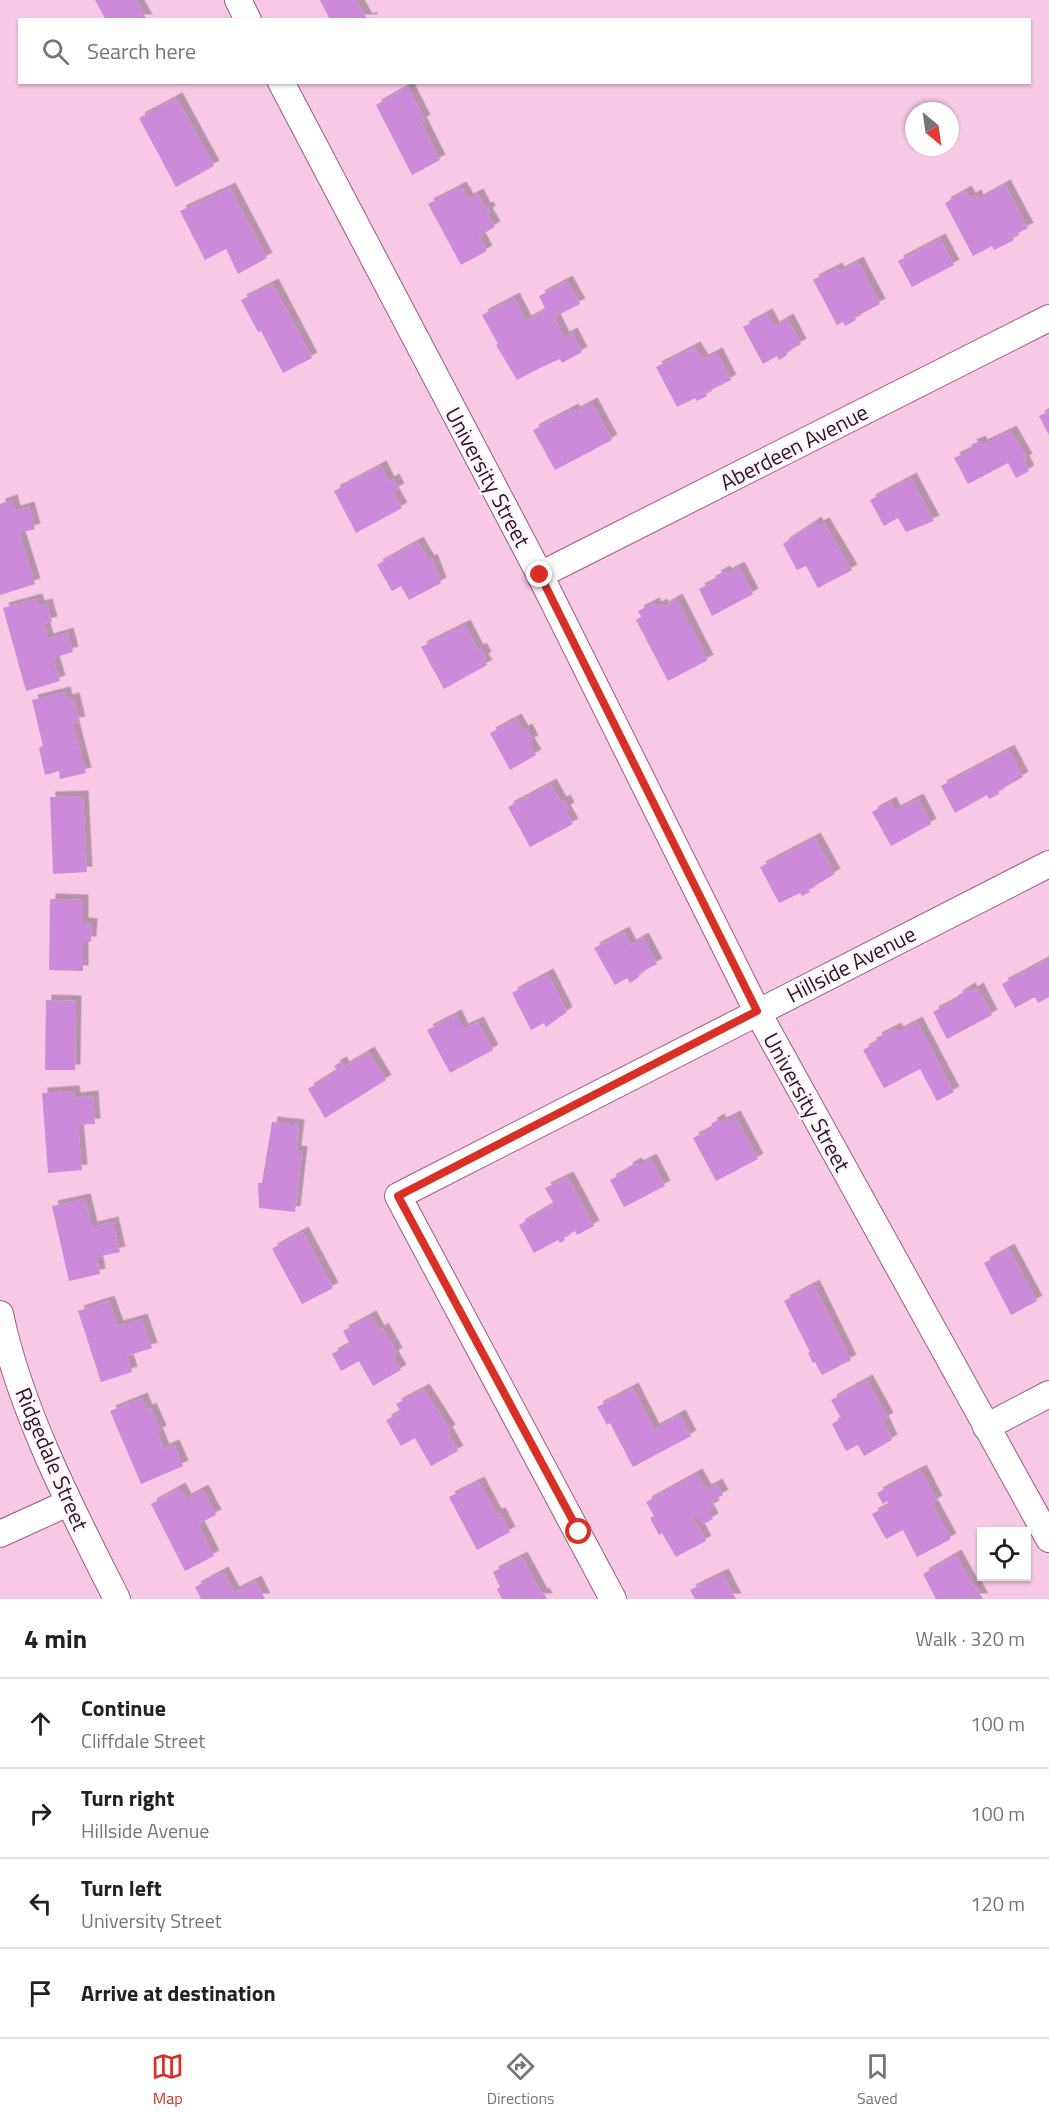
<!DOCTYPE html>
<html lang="en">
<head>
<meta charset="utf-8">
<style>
	:root { --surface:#fff; --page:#f6f6f6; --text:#202124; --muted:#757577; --line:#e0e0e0; --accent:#d93025 }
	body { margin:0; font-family:"Titillium Web",sans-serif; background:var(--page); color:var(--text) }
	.controls { position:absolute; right:18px; bottom:18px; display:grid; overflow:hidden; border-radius:0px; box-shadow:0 2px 4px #0004 }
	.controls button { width:54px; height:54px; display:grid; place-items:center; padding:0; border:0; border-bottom:2px solid var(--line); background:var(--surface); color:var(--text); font:30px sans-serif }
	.compass { position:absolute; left:905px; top:102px; width:54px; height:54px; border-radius:50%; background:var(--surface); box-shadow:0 2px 4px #0004; rotate:151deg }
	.stop { position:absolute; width:18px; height:18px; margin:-14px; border:4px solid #d93025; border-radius:50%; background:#fff }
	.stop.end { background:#d93025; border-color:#fff; box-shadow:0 2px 6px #0008 }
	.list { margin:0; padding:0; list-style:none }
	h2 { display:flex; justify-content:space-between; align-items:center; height:78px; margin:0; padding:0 24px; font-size:26px }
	h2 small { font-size:20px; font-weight:400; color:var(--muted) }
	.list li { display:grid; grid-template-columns:39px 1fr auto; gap:18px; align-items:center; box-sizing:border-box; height:90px; padding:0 24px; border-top:2px solid var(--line) }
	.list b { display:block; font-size:22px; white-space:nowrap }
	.list p { margin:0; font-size:20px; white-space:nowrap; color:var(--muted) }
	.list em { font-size:20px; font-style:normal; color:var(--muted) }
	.icon { flex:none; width:33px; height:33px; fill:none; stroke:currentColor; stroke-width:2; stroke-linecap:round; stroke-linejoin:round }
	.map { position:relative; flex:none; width:1049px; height:1599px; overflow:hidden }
	.search { position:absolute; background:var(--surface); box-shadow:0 2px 4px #0004; left:18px; right:18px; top:18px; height:66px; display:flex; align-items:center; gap:15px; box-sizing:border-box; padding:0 21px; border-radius:0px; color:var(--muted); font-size:22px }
	.sheet { height:438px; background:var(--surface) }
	nav { display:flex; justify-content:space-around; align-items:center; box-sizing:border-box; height:84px; border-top:2px solid var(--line); background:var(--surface); font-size:16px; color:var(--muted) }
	nav a { display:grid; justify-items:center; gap:3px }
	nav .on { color:var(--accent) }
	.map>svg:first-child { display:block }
</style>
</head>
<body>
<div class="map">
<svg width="1049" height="1599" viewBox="0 0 1049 1599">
	<defs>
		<filter id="shadow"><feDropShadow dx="5.5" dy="-5.5" stdDeviation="0" flood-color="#0004"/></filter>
	</defs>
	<rect width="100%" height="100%" fill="#f7c9e5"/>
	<g fill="#cd89da" filter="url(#shadow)">
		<polygon points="95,0 136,0 147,20 106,20"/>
		<polygon points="320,0 356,0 367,19 371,17 372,20 330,20"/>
		<polygon points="408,87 425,120 421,122 440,160 412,175 376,105"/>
		<polygon points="177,98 214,166 176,187 139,118"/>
		<polygon points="1005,185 1028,228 1012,236 1014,240 994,250 992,246 973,256 945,203 966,191 970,198 976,195 978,200"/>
		<polygon points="461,187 468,199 478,194 485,208 488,207 490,211 487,213 495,227 479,236 487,251 461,265 428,204"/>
		<polygon points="230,188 267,258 238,274 226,249 205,260 180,211"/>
		<polygon points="940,239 954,265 912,287 898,261"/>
		<polygon points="858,262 880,304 855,317 856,320 845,326 843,322 837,325 813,280 837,268 839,272"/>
		<polygon points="567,281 580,304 554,317 564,337 572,333 582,352 562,363 560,359 542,367 517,380 496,345 498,344 482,315 514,298 526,321 546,310 539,296"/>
		<polygon points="273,284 312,358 283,373 261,331 258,332 241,300"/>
		<polygon points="767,314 774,327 788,319 801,344 786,352 787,355 779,360 777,356 763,364 743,327"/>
		<polygon points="695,347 703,360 717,353 731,380 705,393 707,396 697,401 695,398 677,407 656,367"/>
		<polygon points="592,403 612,440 555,470 533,430 573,409 575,412"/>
		<polygon points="1049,411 1049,435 1039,416"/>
		<polygon points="1011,431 1027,459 1024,461 1029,471 1016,478 1008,463 968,484 954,458 973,449 971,445 980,441 982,445"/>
		<polygon points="381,466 389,482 394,479 399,489 393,492 402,508 356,533 334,491"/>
		<polygon points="911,478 934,521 906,532 898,518 884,526 870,500"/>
		<polygon points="12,500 15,511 29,507 35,529 19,533 35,584 0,595 0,504"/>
		<polygon points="816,522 818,526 824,523 852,570 818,588 806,566 797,570 783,544"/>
		<polygon points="418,542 429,561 432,559 441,583 409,600 401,586 392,591 377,565"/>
		<polygon points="739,567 753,594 712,616 699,589 717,580 715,576 725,571 726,574"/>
		<polygon points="37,599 39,606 47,604 52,622 44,624 48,639 68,633 73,652 53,658 60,681 26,691 3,608"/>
		<polygon points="677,599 708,660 668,681 636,620 641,617 638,611 654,603 656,607 662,604 663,607"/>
		<polygon points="465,625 478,650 481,648 486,657 483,659 487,665 444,689 421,647"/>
		<polygon points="65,692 67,700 74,698 80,722 73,723 86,773 60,779 59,771 45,775 39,748 43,746 32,700"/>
		<polygon points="516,719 523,731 527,729 533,741 529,743 536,755 510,770 490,733"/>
		<polygon points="1009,750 1023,777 998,791 999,794 989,799 987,795 955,813 941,786"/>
		<polygon points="551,784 561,802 565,800 569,808 565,810 573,824 530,847 508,807"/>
		<polygon points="83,796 87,872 53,874 50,797"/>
		<polygon points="918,799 931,824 891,846 872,812 891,802 895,811"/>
		<polygon points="815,838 835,874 809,889 810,892 802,896 800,893 779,903 760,867"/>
		<polygon points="50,899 83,900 83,923 92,924 91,942 83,942 83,971 49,970"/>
		<polygon points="624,932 631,945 643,938 657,964 638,974 639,977 630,983 627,978 615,985 594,948"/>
		<polygon points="1049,959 1049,997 1038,1003 1035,997 1015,1008 1002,984"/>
		<polygon points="548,974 567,1012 546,1027 544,1023 531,1030 512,993"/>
		<polygon points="970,988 972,992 978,988 992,1015 947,1039 933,1012 958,999 957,996"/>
		<polygon points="46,1000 76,1001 75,1070 45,1070"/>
		<polygon points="456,1015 463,1029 478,1022 493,1050 450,1073 427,1030"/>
		<polygon points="917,1022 954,1092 937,1101 920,1069 884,1088 863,1050 878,1042 876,1038 896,1028 898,1032"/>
		<polygon points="369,1052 386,1080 325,1118 308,1089 337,1071 334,1066 341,1062 344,1067"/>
		<polygon points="74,1091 75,1098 93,1096 95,1124 78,1125 82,1170 48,1173 42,1093"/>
		<polygon points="735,1116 758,1159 716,1181 693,1138 713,1128 711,1124 719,1119 721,1123"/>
		<polygon points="272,1122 299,1125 296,1151 302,1152 295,1212 259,1208 258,1183 262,1183"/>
		<polygon points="651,1159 665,1186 624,1207 610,1180 628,1170 627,1168 636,1163 638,1166"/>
		<polygon points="568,1177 594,1226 577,1235 575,1231 564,1237 565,1240 560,1243 558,1240 534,1253 519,1225 554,1204 545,1188"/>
		<polygon points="85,1199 92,1227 113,1222 120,1252 97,1257 100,1274 69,1281 52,1206"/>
		<polygon points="303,1232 333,1288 302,1304 272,1249"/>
		<polygon points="1009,1249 1037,1301 1011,1315 984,1263"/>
		<polygon points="814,1285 851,1360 822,1375 815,1362 813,1363 808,1353 810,1352 784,1301"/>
		<polygon points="109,1301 118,1326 142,1319 152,1348 127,1356 132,1372 101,1382 78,1311"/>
		<polygon points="371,1316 379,1331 383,1328 397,1353 393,1356 401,1370 373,1386 359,1361 341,1371 332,1354 350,1344 343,1331"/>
		<polygon points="867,1380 888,1418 883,1421 892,1440 864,1456 858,1445 846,1451 832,1424 841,1418 831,1400"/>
		<polygon points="633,1388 654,1429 680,1415 691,1436 633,1467 610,1423 607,1425 597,1407"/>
		<polygon points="424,1389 450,1430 447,1432 458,1451 431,1466 415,1438 401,1446 386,1420 401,1412 396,1404"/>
		<polygon points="142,1398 147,1410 151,1408 161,1431 157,1433 164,1449 174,1445 183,1466 141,1484 110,1411"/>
		<polygon points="921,1470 937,1501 932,1504 951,1539 917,1557 903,1530 886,1539 872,1514 889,1505 887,1501 883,1504 877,1493"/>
		<polygon points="697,1474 706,1490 717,1484 723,1495 712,1501 714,1506 708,1509 713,1519 702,1525 697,1515 693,1517 706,1541 676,1557 662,1533 659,1535 650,1518 654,1516 646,1502"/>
		<polygon points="479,1482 496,1514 500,1513 510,1532 477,1550 449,1497"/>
		<polygon points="180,1488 186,1499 203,1490 216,1515 198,1524 214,1556 185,1571 151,1504"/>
		<polygon points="956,1555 973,1586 975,1585 983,1599 936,1599 923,1574"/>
		<polygon points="522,1557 542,1594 544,1593 547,1599 502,1599 497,1589 500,1587 493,1572"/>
		<polygon points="223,1572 234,1592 256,1581 265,1599 201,1599 195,1587"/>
		<polygon points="723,1574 736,1599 695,1599 690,1590"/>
	</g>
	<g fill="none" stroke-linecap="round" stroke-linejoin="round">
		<defs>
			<g id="minor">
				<polyline points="238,0 248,20"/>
				<polyline points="281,82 540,575 757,1011 1049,1539"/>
				<polyline points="540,575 1049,318"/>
				<path d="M0,1314c20,96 73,198 117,285"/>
				<polyline points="986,1427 1049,1394"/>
				<polyline points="0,1534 68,1503"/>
				<polyline points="613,1599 398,1196 1049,864"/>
			</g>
		</defs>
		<use href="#minor" stroke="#9d5986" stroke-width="28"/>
		<use href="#minor" stroke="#fff" stroke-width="26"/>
	</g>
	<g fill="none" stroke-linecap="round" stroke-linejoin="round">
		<polyline stroke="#d93025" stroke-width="8" points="540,575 757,1011 398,1196 579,1532"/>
	</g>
	<g text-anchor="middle" stroke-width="4.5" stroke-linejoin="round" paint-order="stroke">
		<g font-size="22" fill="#301427" stroke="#fff7fc">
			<text transform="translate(794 447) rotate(-27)" y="8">Aberdeen Avenue</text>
			<text transform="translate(488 477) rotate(62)" y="8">University Street</text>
			<text transform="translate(851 964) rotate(-27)" y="8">Hillside Avenue</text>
			<text transform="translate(807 1102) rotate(61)" y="8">University Street</text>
			<text transform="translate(52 1459) rotate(67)" y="8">Ridgedale Street</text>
		</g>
	</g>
</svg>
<div class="controls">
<button><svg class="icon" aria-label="locate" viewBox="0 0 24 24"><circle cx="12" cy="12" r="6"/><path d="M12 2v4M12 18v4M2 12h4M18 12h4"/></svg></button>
</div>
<svg class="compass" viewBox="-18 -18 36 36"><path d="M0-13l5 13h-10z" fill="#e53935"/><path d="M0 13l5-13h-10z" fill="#757577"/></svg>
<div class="stop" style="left:579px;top:1532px"></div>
<div class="stop end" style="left:540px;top:575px"></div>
<div class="search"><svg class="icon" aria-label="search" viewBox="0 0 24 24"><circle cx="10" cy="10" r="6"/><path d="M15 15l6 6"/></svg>Search here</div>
</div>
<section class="sheet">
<h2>4 min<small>Walk · 320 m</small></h2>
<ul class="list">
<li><svg class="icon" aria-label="ahead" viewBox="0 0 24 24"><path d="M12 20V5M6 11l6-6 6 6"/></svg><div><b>Continue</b><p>Cliffdale Street</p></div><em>100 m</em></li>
<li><svg class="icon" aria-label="right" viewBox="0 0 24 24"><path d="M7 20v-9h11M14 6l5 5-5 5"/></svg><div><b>Turn right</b><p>Hillside Avenue</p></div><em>100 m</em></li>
<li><svg class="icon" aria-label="left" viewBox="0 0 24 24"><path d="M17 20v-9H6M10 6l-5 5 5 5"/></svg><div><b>Turn left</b><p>University Street</p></div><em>120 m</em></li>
<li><svg class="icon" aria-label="arrive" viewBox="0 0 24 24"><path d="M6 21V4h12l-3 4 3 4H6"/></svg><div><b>Arrive at destination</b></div></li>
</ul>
</section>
<nav>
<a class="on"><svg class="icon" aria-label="map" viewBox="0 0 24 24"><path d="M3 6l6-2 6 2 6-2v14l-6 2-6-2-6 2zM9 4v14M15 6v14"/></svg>Map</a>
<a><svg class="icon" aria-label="directions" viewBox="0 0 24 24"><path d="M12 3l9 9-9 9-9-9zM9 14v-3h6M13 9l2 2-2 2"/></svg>Directions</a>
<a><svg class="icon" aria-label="saved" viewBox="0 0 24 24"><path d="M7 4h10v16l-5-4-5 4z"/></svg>Saved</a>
</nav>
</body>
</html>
